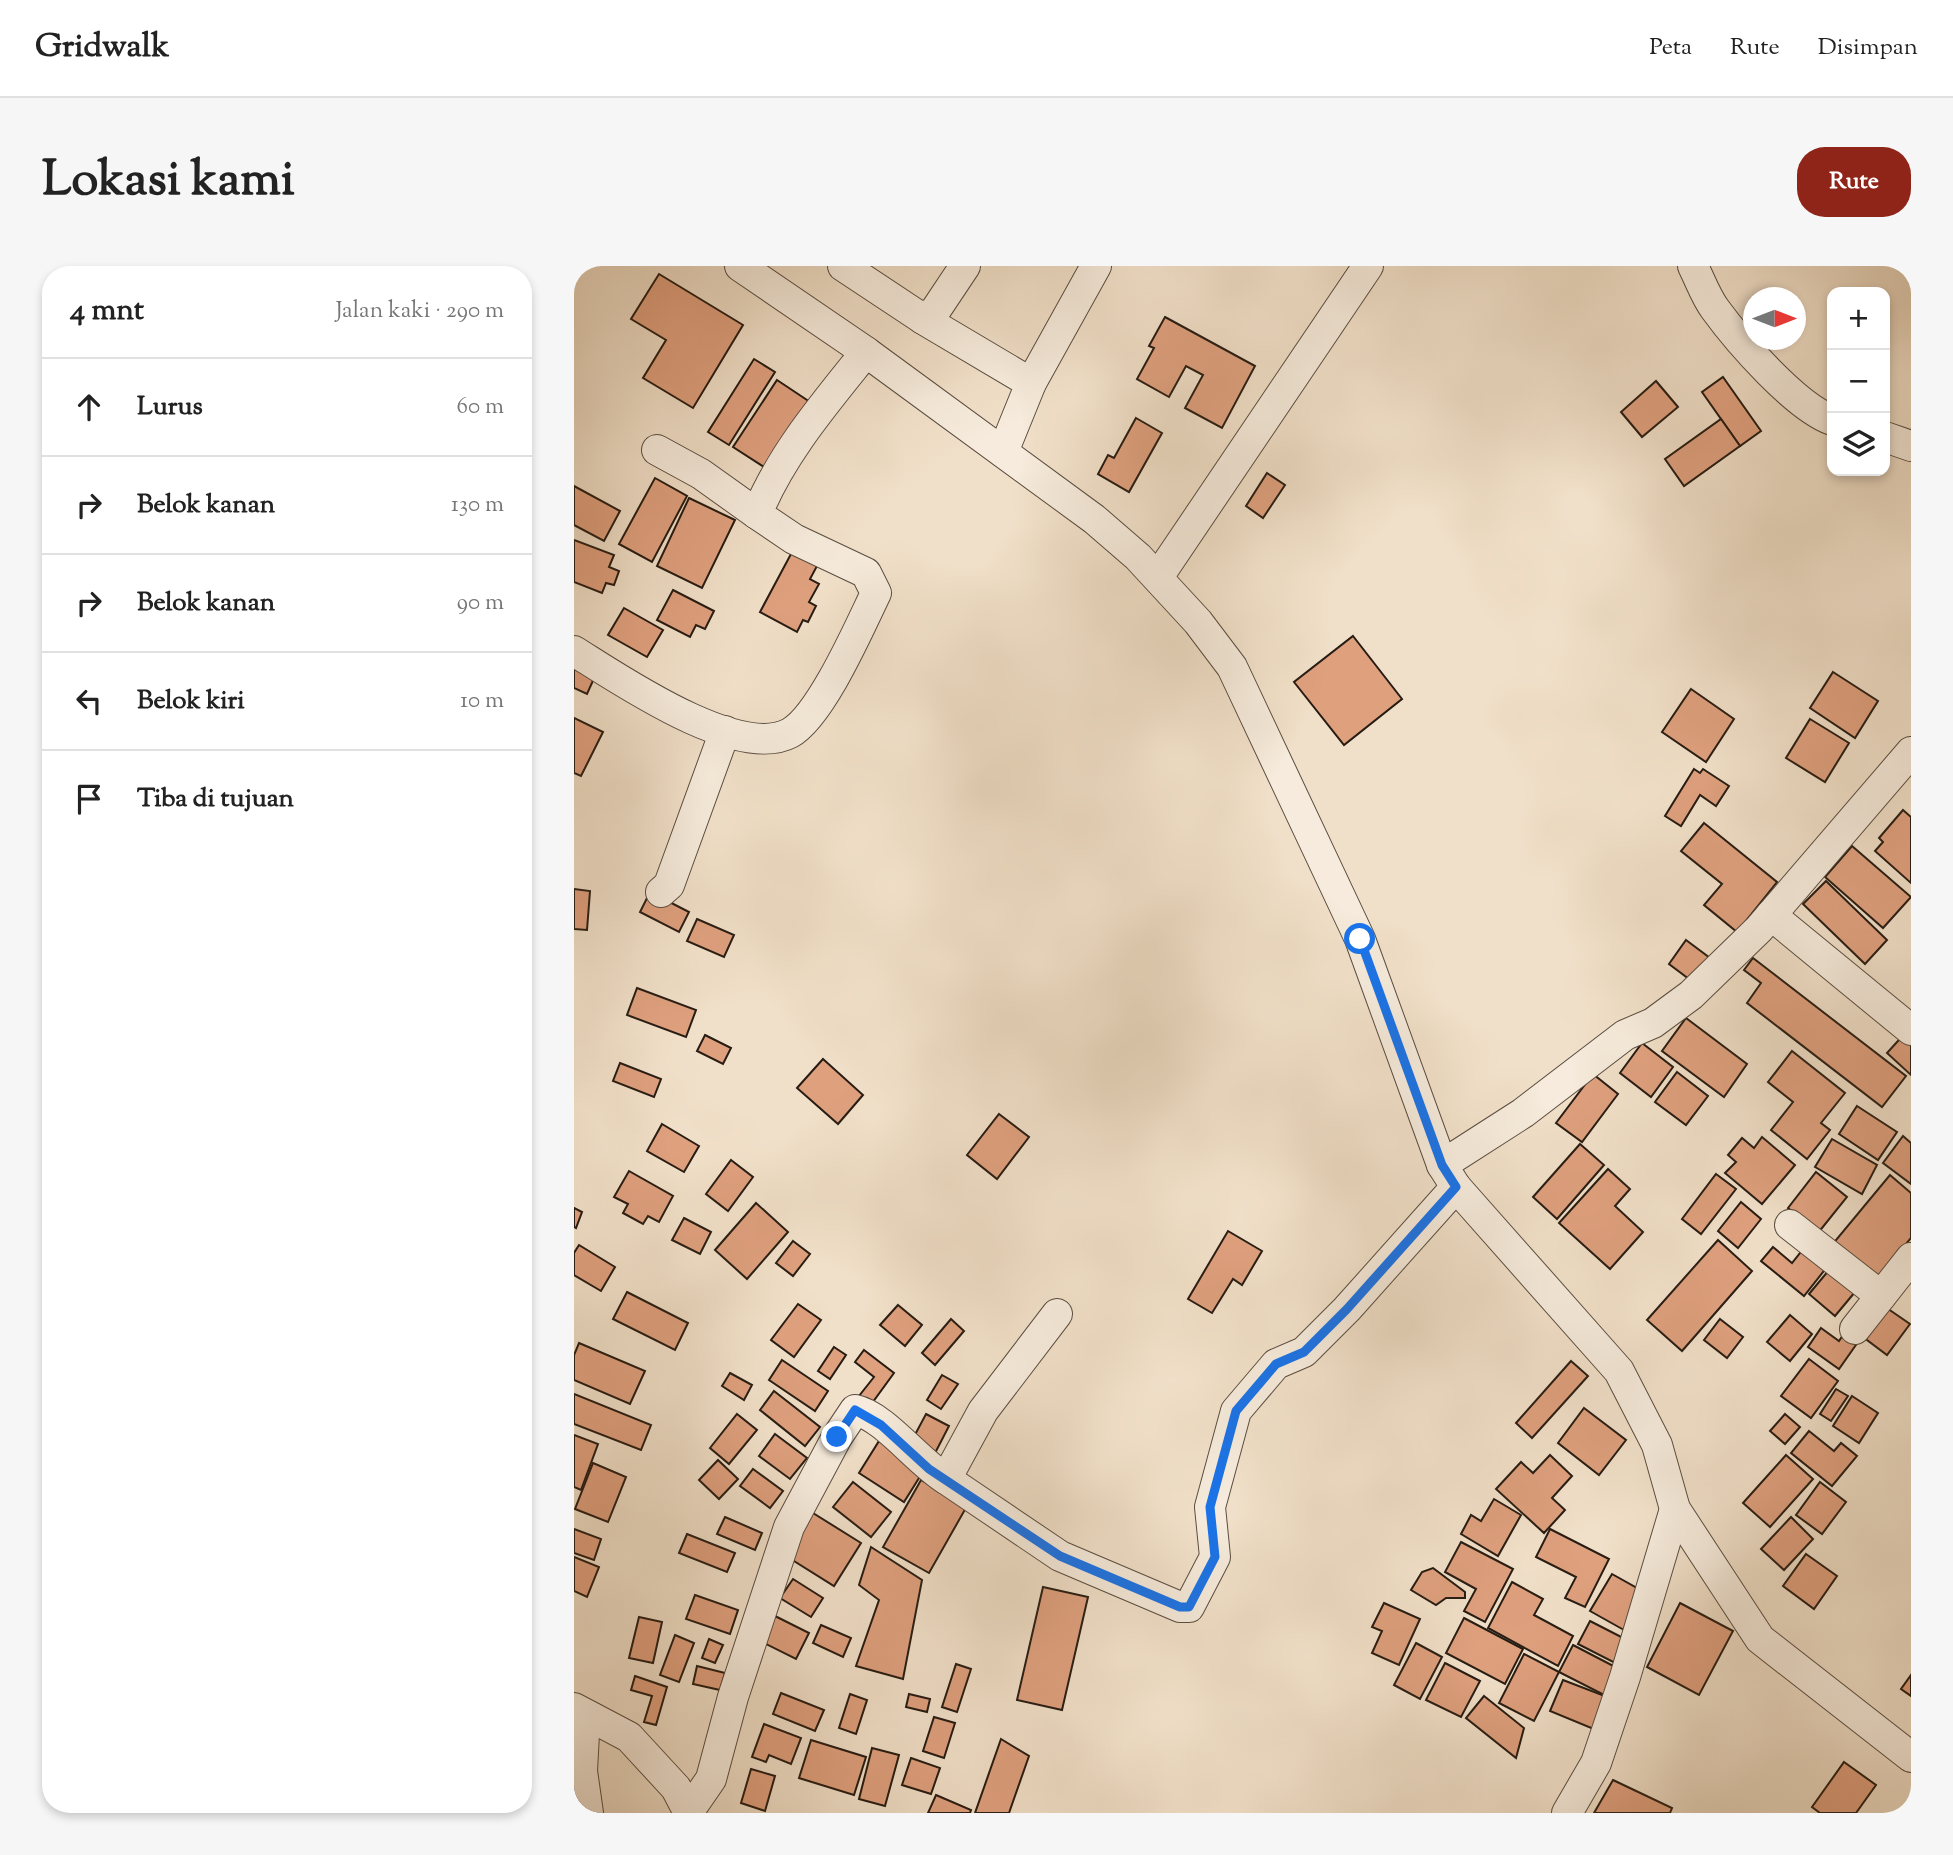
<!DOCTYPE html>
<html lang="id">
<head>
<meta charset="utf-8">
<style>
	:root { --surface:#fff; --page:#f6f6f6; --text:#222; --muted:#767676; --line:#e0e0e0; --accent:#8f2418 }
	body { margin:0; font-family:"Sorts Mill Goudy",serif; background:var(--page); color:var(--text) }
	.controls { position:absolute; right:21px; top:21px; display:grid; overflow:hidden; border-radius:14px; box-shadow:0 4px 10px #0003 }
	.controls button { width:63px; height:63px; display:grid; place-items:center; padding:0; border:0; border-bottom:2px solid var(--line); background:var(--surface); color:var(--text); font:35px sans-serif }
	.compass { position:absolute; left:1169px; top:21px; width:63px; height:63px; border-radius:50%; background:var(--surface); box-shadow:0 4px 10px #0003; rotate:90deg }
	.stop { position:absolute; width:21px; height:21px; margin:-16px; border:5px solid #1a73e8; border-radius:50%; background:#fff }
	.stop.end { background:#1a73e8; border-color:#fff; box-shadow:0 2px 7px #0008 }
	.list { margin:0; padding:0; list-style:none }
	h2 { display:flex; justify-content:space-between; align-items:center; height:91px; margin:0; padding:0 28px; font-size:30px }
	h2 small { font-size:23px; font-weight:400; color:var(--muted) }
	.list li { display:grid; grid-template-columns:46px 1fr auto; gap:21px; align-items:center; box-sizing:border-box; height:98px; padding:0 28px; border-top:2px solid var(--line) }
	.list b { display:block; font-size:26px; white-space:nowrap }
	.list em { font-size:23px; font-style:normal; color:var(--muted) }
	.icon { flex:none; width:38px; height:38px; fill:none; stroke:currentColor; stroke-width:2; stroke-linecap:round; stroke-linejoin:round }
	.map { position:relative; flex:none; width:1337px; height:1547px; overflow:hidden; border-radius:28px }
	header { display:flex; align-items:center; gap:42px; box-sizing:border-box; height:98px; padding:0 35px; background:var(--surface); border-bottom:2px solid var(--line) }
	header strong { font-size:33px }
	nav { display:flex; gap:38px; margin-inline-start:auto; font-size:24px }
	.intro { display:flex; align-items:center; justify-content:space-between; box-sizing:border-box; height:168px; padding:0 42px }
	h1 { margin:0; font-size:49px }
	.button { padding:18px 32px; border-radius:28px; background:var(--accent); color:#fff; font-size:24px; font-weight:700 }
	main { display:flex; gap:42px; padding:0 42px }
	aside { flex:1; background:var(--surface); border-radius:28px; box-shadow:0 4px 10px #0003 }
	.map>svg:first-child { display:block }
</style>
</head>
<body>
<header>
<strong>Gridwalk</strong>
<nav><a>Peta</a><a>Rute</a><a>Disimpan</a></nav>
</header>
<div class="intro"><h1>Lokasi kami</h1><a class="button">Rute</a></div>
<main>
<aside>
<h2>4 mnt<small>Jalan kaki · 290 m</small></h2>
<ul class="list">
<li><svg class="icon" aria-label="ahead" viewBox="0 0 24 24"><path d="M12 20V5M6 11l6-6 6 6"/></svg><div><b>Lurus</b></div><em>60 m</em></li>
<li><svg class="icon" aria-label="right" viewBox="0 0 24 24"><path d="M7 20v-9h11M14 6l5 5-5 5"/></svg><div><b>Belok kanan</b></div><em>130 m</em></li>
<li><svg class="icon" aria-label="right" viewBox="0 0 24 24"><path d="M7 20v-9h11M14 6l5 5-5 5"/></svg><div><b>Belok kanan</b></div><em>90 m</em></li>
<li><svg class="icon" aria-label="left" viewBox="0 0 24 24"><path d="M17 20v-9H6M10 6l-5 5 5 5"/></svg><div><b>Belok kiri</b></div><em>10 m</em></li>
<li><svg class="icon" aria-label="arrive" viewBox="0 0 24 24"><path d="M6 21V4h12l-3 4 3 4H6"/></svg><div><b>Tiba di tujuan</b></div></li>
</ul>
</aside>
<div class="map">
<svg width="1337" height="1547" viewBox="0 0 1337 1547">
	<rect width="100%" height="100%" fill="#f1e0c9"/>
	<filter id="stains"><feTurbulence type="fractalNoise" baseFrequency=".00286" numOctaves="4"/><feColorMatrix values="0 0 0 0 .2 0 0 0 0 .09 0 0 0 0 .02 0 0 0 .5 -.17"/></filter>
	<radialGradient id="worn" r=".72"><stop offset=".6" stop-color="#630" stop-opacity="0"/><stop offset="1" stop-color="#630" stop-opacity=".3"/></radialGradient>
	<g fill="#dfa07e" stroke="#271c13" stroke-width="2">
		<polygon points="85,8 169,59 119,142 69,112 92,74 57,53"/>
		<polygon points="591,51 681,100 648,162 611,142 629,109 612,100 595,131 563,113 580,82 575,80"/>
		<polygon points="180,93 201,106 155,179 134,166"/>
		<polygon points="1149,111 1187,165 1166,180 1128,126"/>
		<polygon points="203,114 236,136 193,203 159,181"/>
		<polygon points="1082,115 1104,141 1068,171 1047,146"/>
		<polygon points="562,152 588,167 555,226 524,208 534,189 540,192"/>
		<polygon points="1147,153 1166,180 1110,220 1091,193"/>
		<polygon points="693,207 711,219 689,252 672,240"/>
		<polygon points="81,212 113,230 78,296 45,278"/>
		<polygon points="0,220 46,245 30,275 0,259"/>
		<polygon points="115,232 161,254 128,322 83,300"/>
		<polygon points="0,274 40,289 35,301 45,305 40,319 32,317 28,327 0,316"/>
		<polygon points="218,286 243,300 236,313 245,318 235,336 242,340 234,356 229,354 223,366 186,346"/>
		<polygon points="99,324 140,345 131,363 122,359 116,371 83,354"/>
		<polygon points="50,342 89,364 73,391 34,369"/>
		<polygon points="779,370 828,433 770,479 720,416"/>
		<polygon points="0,397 22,408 13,428 0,422"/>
		<polygon points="1259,406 1304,435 1281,472 1236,442"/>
		<polygon points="1117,423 1160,453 1132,496 1088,466"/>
		<polygon points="0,452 29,466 7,510 0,507"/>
		<polygon points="1236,453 1275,477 1251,516 1212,492"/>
		<polygon points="1120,503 1126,507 1129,503 1155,520 1142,540 1126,529 1107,560 1091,550"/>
		<polygon points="1329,544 1337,551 1337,617 1301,585 1309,576 1305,572"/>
		<polygon points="1130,557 1203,616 1163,666 1130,639 1148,618 1107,585"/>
		<polygon points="1278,580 1337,631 1309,662 1251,611"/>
		<polygon points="1252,615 1313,674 1291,698 1229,638"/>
		<polygon points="0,623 16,625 13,664 0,663"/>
		<polygon points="76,626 115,646 105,666 66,646"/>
		<polygon points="123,653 160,669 150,691 113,675"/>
		<polygon points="1112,674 1136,692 1119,716 1095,698"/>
		<polygon points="1179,692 1332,810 1308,841 1173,737 1187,717 1170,704"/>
		<polygon points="63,722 122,744 112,771 53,749"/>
		<polygon points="1112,752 1173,798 1150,831 1088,785"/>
		<polygon points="1333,765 1337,769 1337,809 1313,787"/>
		<polygon points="131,769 157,782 149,798 123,785"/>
		<polygon points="1068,777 1099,801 1077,831 1046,807"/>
		<polygon points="1218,785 1271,827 1247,857 1256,864 1233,893 1197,864 1219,836 1194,816"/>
		<polygon points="249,793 289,829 264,858 223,822"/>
		<polygon points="46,797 87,813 80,831 39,815"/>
		<polygon points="1103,806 1134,830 1112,859 1081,836"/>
		<polygon points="1019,808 1044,828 1008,876 982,857"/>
		<polygon points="1283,840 1323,866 1304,894 1265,868"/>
		<polygon points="425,848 455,871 423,913 393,889"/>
		<polygon points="88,858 125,880 110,906 73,885"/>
		<polygon points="1329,870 1337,877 1337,918 1309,897"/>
		<polygon points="1188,871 1221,899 1188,938 1151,907 1162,896 1154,889 1168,872 1180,882"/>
		<polygon points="1258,873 1303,899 1288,928 1241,901"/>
		<polygon points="1006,878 1030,899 983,953 959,931"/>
		<polygon points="157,894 179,911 154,945 132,928"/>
		<polygon points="1034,903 1056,923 1041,940 1069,966 1036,1003 985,957"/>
		<polygon points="55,905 99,930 85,956 74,950 69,958 49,947 54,938 40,931"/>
		<polygon points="1242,906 1273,931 1244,967 1214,942"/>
		<polygon points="1142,908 1162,923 1127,968 1108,953"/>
		<polygon points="1316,909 1337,927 1337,972 1300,1016 1257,980"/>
		<polygon points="1167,936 1187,953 1164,982 1144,965"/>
		<polygon points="182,937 214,966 173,1013 141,984"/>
		<polygon points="0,942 8,946 2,962 0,961"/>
		<polygon points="110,952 137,966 126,988 98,974"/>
		<polygon points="654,965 688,985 668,1019 659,1013 638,1047 614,1033"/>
		<polygon points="1144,974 1178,1005 1108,1085 1073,1054"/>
		<polygon points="219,975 236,988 219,1010 202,997"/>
		<polygon points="5,979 41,1001 27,1025 0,1009 0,987"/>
		<polygon points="1199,981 1218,997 1230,982 1253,1001 1230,1030 1187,995"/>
		<polygon points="1255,1004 1281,1026 1261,1050 1235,1028"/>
		<polygon points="53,1026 114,1057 101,1084 39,1053"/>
		<polygon points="224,1038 247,1054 220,1091 197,1074"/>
		<polygon points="1307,1038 1336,1058 1313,1089 1285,1068"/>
		<polygon points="324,1039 348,1059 331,1080 306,1059"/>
		<polygon points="1216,1049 1238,1068 1216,1095 1193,1076"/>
		<polygon points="377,1053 390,1065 361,1099 348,1087"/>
		<polygon points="1146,1053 1169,1071 1153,1092 1130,1074"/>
		<polygon points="1247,1062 1265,1075 1271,1066 1284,1076 1265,1103 1234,1081"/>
		<polygon points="5,1077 71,1105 56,1138 0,1114 0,1089"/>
		<polygon points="260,1081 272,1089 256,1113 244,1105"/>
		<polygon points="290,1084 320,1107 293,1144 281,1135 300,1111 281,1096"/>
		<polygon points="1235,1093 1264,1115 1237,1152 1207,1130"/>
		<polygon points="208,1094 254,1125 241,1145 195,1114"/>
		<polygon points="997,1095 1014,1110 958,1172 942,1157"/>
		<polygon points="156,1107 178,1119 170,1134 148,1120"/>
		<polygon points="368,1109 384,1118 367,1143 353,1134"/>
		<polygon points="1262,1123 1274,1130 1257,1155 1246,1148"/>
		<polygon points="200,1125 246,1161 231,1180 186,1144"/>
		<polygon points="0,1128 77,1159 67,1184 0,1158"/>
		<polygon points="1278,1130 1304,1147 1285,1177 1259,1160"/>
		<polygon points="1010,1142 1052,1174 1025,1209 984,1177"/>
		<polygon points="163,1148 183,1164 155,1198 136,1182"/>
		<polygon points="352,1148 375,1160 359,1191 336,1178"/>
		<polygon points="1211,1148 1226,1161 1211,1178 1196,1165"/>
		<polygon points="1235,1165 1260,1185 1267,1177 1283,1190 1258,1220 1217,1187"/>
		<polygon points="201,1168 233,1192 216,1213 185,1190"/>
		<polygon points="0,1169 24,1178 7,1224 0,1221"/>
		<polygon points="305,1175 350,1204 330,1236 285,1207"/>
		<polygon points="976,1189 998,1210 978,1232 991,1244 970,1267 922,1223 947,1196 959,1207"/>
		<polygon points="1212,1189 1239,1213 1196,1261 1169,1237"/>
		<polygon points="144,1194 164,1213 145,1233 125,1214"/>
		<polygon points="19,1197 52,1211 34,1256 1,1243"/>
		<polygon points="179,1203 209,1225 196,1242 166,1220"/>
		<polygon points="347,1214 393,1240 355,1307 309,1281"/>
		<polygon points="279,1216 317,1246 297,1271 259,1241"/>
		<polygon points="1246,1216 1272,1236 1248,1268 1222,1249"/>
		<polygon points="920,1233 947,1249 924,1290 887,1268 897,1249 907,1255"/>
		<polygon points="239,1247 287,1277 260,1320 212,1290"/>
		<polygon points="151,1251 188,1267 181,1284 143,1268"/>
		<polygon points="1217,1251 1239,1273 1210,1304 1187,1283"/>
		<polygon points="0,1263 27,1273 20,1294 0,1287"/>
		<polygon points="976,1263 1035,1293 1011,1341 991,1332 1002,1311 962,1291"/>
		<polygon points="113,1268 161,1287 153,1306 105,1287"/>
		<polygon points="887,1276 939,1303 911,1356 890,1345 902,1323 871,1306"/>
		<polygon points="297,1281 348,1314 329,1413 282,1400 305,1334 285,1319"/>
		<polygon points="1232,1288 1263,1310 1240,1343 1209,1320"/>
		<polygon points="0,1291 25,1301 13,1331 0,1325"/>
		<polygon points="859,1302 891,1326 891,1332 872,1332 862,1339 837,1324 848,1306"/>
		<polygon points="1038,1308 1070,1326 1050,1364 1016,1345"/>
		<polygon points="219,1313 249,1332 237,1351 206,1332"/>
		<polygon points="938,1316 969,1333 960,1349 999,1370 984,1400 914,1362"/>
		<polygon points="469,1321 514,1331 488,1444 443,1434"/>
		<polygon points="121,1329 164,1344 156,1368 112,1353"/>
		<polygon points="810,1337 846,1353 825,1399 798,1387 808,1365 798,1361"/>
		<polygon points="1106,1337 1159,1365 1125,1429 1073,1401"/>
		<polygon points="195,1347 235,1367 222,1393 182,1373"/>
		<polygon points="65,1351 88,1356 79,1397 55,1392"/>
		<polygon points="890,1352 949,1383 931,1418 872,1387"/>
		<polygon points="1016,1355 1057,1376 1045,1399 1004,1378"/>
		<polygon points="247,1359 277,1372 269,1391 239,1377"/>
		<polygon points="101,1369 120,1377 105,1416 86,1409"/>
		<polygon points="135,1373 149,1379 141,1397 128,1392"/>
		<polygon points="842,1377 868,1391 846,1433 820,1419"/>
		<polygon points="999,1379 1049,1405 1036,1432 985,1406"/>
		<polygon points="950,1388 985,1406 960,1455 925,1437"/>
		<polygon points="871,1397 906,1415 887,1451 852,1434"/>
		<polygon points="382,1398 397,1403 383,1446 368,1441"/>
		<polygon points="123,1400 151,1407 146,1424 119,1418"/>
		<polygon points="1337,1409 1337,1430 1327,1423"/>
		<polygon points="61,1410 93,1421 82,1459 70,1456 78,1430 57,1424"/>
		<polygon points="989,1414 1036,1432 1022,1464 976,1445"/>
		<polygon points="207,1427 250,1444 241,1465 199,1448"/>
		<polygon points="276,1428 293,1434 282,1468 265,1462"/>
		<polygon points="335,1428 356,1433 353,1446 332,1441"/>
		<polygon points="910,1430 950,1462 942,1492 892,1452"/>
		<polygon points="360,1451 381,1457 370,1492 349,1485"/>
		<polygon points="190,1458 227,1472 217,1498 195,1489 192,1496 178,1491"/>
		<polygon points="427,1473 455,1490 435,1547 401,1547"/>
		<polygon points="237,1474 292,1491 280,1529 225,1512"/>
		<polygon points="298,1482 325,1489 311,1540 285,1533"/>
		<polygon points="337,1492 366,1502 357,1528 328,1519"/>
		<polygon points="1270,1496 1302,1519 1282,1547 1246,1547 1238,1541"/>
		<polygon points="177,1503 201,1510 191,1545 167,1537"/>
		<polygon points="1039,1514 1098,1542 1096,1547 1020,1547"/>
		<polygon points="362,1529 397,1544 396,1547 354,1547"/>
	</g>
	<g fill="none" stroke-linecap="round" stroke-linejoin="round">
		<defs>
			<g id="minor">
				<polyline points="166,0 292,86 520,253 564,291 624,356 658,401 786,673 868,899 882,921 1045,1105 1083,1179 1101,1243 1186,1373 1337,1491"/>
				<polyline points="269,0 349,53 361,45 391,0"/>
				<path d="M1119,0c7,14 13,31 22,43 24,33 81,98 117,111"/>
				<polyline points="349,53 457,117"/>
				<polyline points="1311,171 1337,180"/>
				<polyline points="83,184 127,208 183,248"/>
				<polyline points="429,186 457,117 522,0"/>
				<polyline points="584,311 794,0"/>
				<path d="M0,385c45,28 164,110 216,82 31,-17 70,-107 86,-140l-10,-20 -72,-34 -37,-25c24,-60 69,-112 109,-162"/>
				<polyline points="87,626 95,619 151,465"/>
				<polyline points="1197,649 1337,764"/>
				<polyline points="868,899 949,847 1051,769 1079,757 1117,729 1185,663 1337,486"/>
				<polyline points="1216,959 1307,1030"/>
				<polyline points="1281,1063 1337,992"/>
				<polyline points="372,1213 486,1290 606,1341 615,1341 641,1291 636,1241 662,1145 702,1098 730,1086 773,1043 882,921"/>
				<polyline points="0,1442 55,1471 102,1522 115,1547"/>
				<polyline points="11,1449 8,1505 14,1547"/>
				<path d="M115,1545l22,-32 22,-82 56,-170 48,-90 18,-27c29,6 63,52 91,69l37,-68 74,-97"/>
				<polyline points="993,1547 1022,1497 1051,1411 1101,1243"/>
			</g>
		</defs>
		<use href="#minor" stroke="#5a4d40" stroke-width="32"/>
		<use href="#minor" stroke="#f6ebdc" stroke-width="30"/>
	</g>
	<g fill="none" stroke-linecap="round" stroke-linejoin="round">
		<polyline stroke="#1a73e8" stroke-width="9" points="263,1171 281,1144 307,1159 355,1203 486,1290 606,1341 615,1341 641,1291 636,1241 662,1145 702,1098 730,1086 773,1043 882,921 868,899 786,673"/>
	</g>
	<rect width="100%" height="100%" filter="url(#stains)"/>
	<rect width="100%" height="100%" fill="url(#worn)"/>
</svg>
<div class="controls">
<button>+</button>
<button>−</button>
<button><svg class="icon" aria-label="layers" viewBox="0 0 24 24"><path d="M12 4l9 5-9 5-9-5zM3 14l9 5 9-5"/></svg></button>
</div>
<svg class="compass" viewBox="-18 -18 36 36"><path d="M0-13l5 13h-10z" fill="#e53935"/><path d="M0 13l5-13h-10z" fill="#767676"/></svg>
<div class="stop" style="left:786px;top:673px"></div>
<div class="stop end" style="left:263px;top:1171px"></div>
</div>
</main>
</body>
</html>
